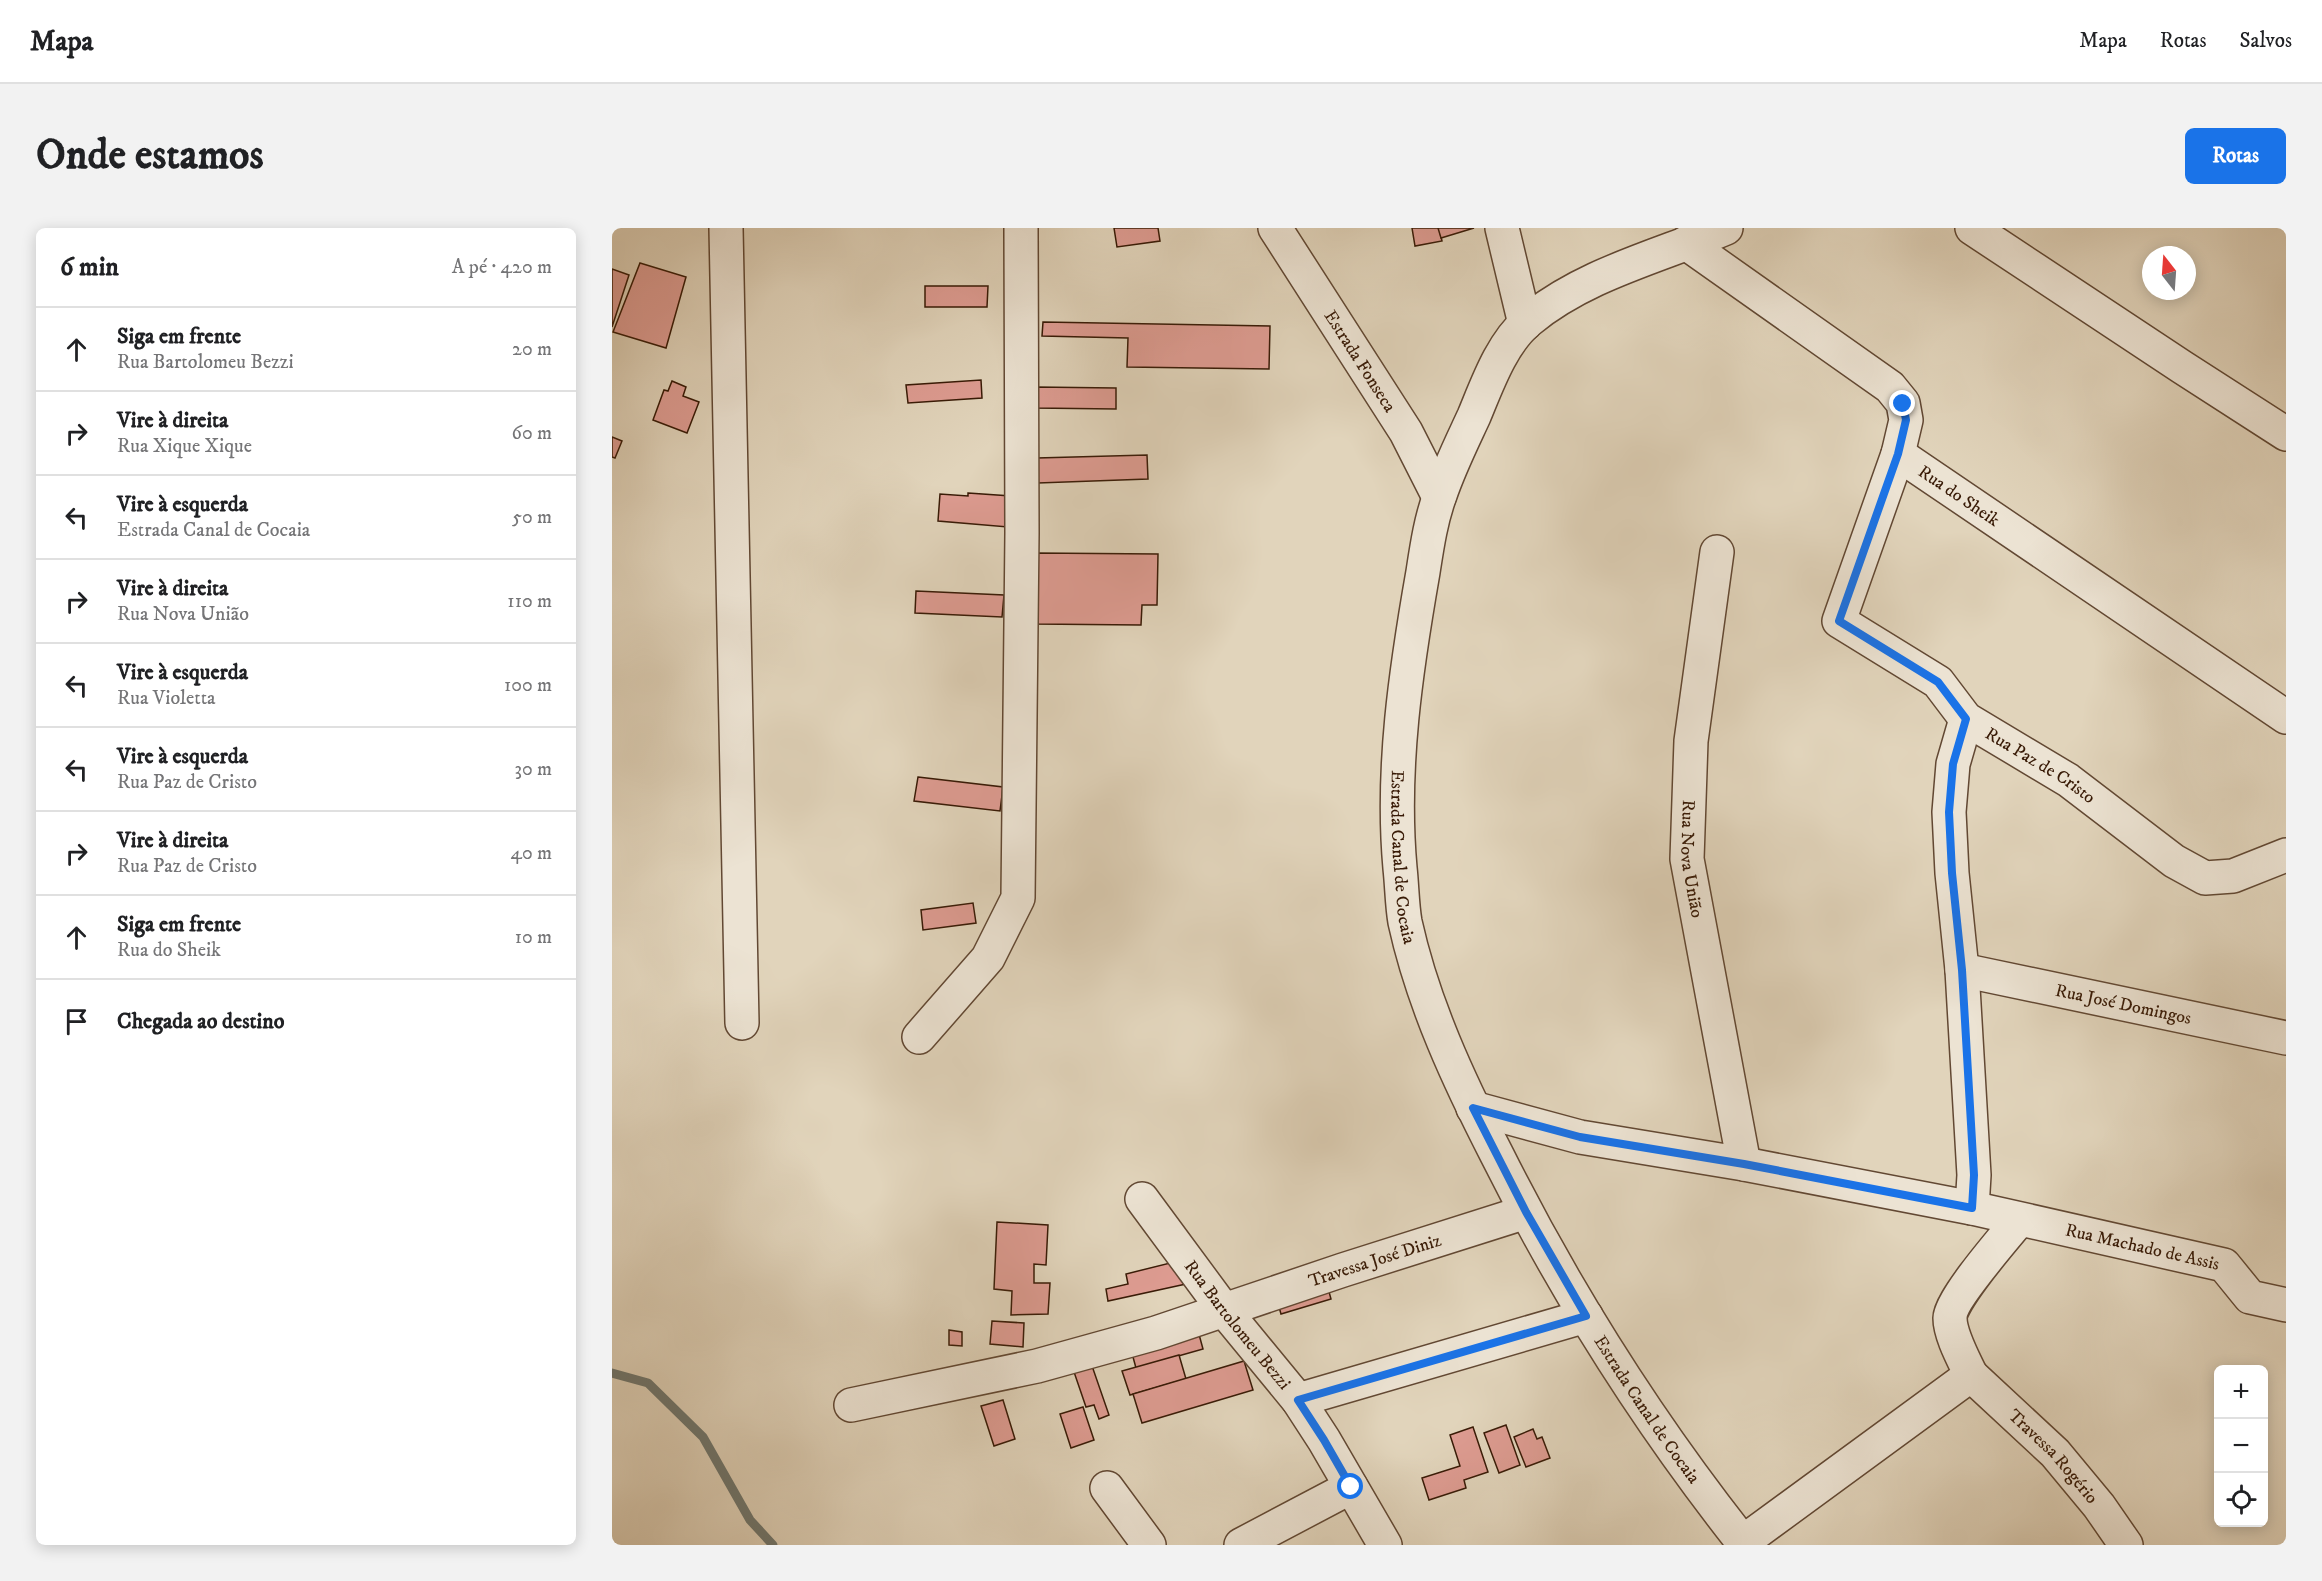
<!DOCTYPE html>
<html lang="pt">
<head>
<meta charset="utf-8">
<style>
	:root { --surface:#fff; --page:#f2f2f2; --text:#202124; --muted:#757577; --line:#e0e0e0; --accent:#1a73e8 }
	body { margin:0; font-family:"IM FELL DW Pica",serif; background:var(--page); color:var(--text) }
	.controls { position:absolute; right:18px; bottom:18px; display:grid; overflow:hidden; border-radius:9px; box-shadow:0 3px 15px #0003 }
	.controls button { width:54px; height:54px; display:grid; place-items:center; padding:0; border:0; border-bottom:2px solid var(--line); background:var(--surface); color:var(--text); font:30px sans-serif }
	.compass { position:absolute; left:1530px; top:18px; width:54px; height:54px; border-radius:50%; background:var(--surface); box-shadow:0 3px 15px #0003; rotate:343deg }
	.stop { position:absolute; width:18px; height:18px; margin:-14px; border:4px solid #1a73e8; border-radius:50%; background:#fff }
	.stop.end { background:#1a73e8; border-color:#fff; box-shadow:0 2px 6px #0008 }
	.list { margin:0; padding:0; list-style:none }
	h2 { display:flex; justify-content:space-between; align-items:center; height:78px; margin:0; padding:0 24px; font-size:26px }
	h2 small { font-size:20px; font-weight:400; color:var(--muted) }
	.list li { display:grid; grid-template-columns:39px 1fr auto; gap:18px; align-items:center; box-sizing:border-box; height:84px; padding:0 24px; border-top:2px solid var(--line) }
	.list b { display:block; font-size:22px; white-space:nowrap }
	.list p { margin:0; font-size:20px; white-space:nowrap; color:var(--muted) }
	.list em { font-size:20px; font-style:normal; color:var(--muted) }
	.icon { flex:none; width:33px; height:33px; fill:none; stroke:currentColor; stroke-width:2; stroke-linecap:round; stroke-linejoin:round }
	.map { position:relative; flex:none; width:1674px; height:1317px; overflow:hidden; border-radius:9px }
	header { display:flex; align-items:center; gap:36px; box-sizing:border-box; height:84px; padding:0 30px; background:var(--surface); border-bottom:2px solid var(--line) }
	header strong { font-size:28px }
	nav { display:flex; gap:33px; margin-inline-start:auto; font-size:21px }
	.intro { display:flex; align-items:center; justify-content:space-between; box-sizing:border-box; height:144px; padding:0 36px }
	h1 { margin:0; font-size:42px }
	.button { padding:15px 27px; border-radius:9px; background:var(--accent); color:#fff; font-size:21px; font-weight:700 }
	main { display:flex; gap:36px; padding:0 36px }
	aside { flex:1; background:var(--surface); border-radius:9px; box-shadow:0 3px 15px #0003 }
	.map>svg:first-child { display:block }
</style>
</head>
<body>
<header>
<strong>Mapa</strong>
<nav><a>Mapa</a><a>Rotas</a><a>Salvos</a></nav>
</header>
<div class="intro"><h1>Onde estamos</h1><a class="button">Rotas</a></div>
<main>
<aside>
<h2>6 min<small>A pé · 420 m</small></h2>
<ul class="list">
<li><svg class="icon" aria-label="ahead" viewBox="0 0 24 24"><path d="M12 20V5M6 11l6-6 6 6"/></svg><div><b>Siga em frente</b><p>Rua Bartolomeu Bezzi</p></div><em>20 m</em></li>
<li><svg class="icon" aria-label="right" viewBox="0 0 24 24"><path d="M7 20v-9h11M14 6l5 5-5 5"/></svg><div><b>Vire à direita</b><p>Rua Xique Xique</p></div><em>60 m</em></li>
<li><svg class="icon" aria-label="left" viewBox="0 0 24 24"><path d="M17 20v-9H6M10 6l-5 5 5 5"/></svg><div><b>Vire à esquerda</b><p>Estrada Canal de Cocaia</p></div><em>50 m</em></li>
<li><svg class="icon" aria-label="right" viewBox="0 0 24 24"><path d="M7 20v-9h11M14 6l5 5-5 5"/></svg><div><b>Vire à direita</b><p>Rua Nova União</p></div><em>110 m</em></li>
<li><svg class="icon" aria-label="left" viewBox="0 0 24 24"><path d="M17 20v-9H6M10 6l-5 5 5 5"/></svg><div><b>Vire à esquerda</b><p>Rua Violetta</p></div><em>100 m</em></li>
<li><svg class="icon" aria-label="left" viewBox="0 0 24 24"><path d="M17 20v-9H6M10 6l-5 5 5 5"/></svg><div><b>Vire à esquerda</b><p>Rua Paz de Cristo</p></div><em>30 m</em></li>
<li><svg class="icon" aria-label="right" viewBox="0 0 24 24"><path d="M7 20v-9h11M14 6l5 5-5 5"/></svg><div><b>Vire à direita</b><p>Rua Paz de Cristo</p></div><em>40 m</em></li>
<li><svg class="icon" aria-label="ahead" viewBox="0 0 24 24"><path d="M12 20V5M6 11l6-6 6 6"/></svg><div><b>Siga em frente</b><p>Rua do Sheik</p></div><em>10 m</em></li>
<li><svg class="icon" aria-label="arrive" viewBox="0 0 24 24"><path d="M6 21V4h12l-3 4 3 4H6"/></svg><div><b>Chegada ao destino</b></div></li>
</ul>
</aside>
<div class="map">
<svg width="1674" height="1317" viewBox="0 0 1674 1317">
	<rect width="100%" height="100%" fill="#e1d4bb"/>
	<filter id="stains"><feTurbulence type="fractalNoise" baseFrequency=".00333" numOctaves="4"/><feColorMatrix values="0 0 0 0 .2 0 0 0 0 .09 0 0 0 0 .02 0 0 0 .5 -.17"/></filter>
	<radialGradient id="worn" r=".72"><stop offset=".6" stop-color="#630" stop-opacity="0"/><stop offset="1" stop-color="#630" stop-opacity=".3"/></radialGradient>
	<g fill="none" stroke-linecap="round" stroke-linejoin="round">
		<polyline stroke="#707870" stroke-width="9" points="0,1145 36,1155 91,1209 138,1292 161,1317"/>
	</g>
	<g fill="#de9c92" stroke="#381a06" stroke-width="1.5">
		<polygon points="502,0 546,0 548,13 505,19"/>
		<polygon points="800,0 827,0 830,13 803,18"/>
		<polygon points="826,0 862,0 829,10"/>
		<polygon points="28,35 74,49 54,120 1,104"/>
		<polygon points="0,41 17,47 0,99"/>
		<polygon points="313,58 376,58 375,79 313,79"/>
		<polygon points="431,94 658,98 657,141 515,139 516,110 430,108"/>
		<polygon points="369,152 370,170 296,175 294,157"/>
		<polygon points="60,153 74,159 71,168 87,174 75,205 41,192 52,162 56,163"/>
		<polygon points="423,159 504,160 504,181 422,180"/>
		<polygon points="0,209 10,213 3,230 0,229"/>
		<polygon points="535,227 536,251 426,255 425,230"/>
		<polygon points="356,265 399,268 396,299 326,293 328,266 356,268"/>
		<polygon points="423,325 546,326 545,377 530,377 529,397 422,396"/>
		<polygon points="304,363 392,367 390,389 303,385"/>
		<polygon points="306,549 391,559 388,583 302,573"/>
		<polygon points="361,675 364,695 311,702 309,682"/>
		<polygon points="385,994 436,997 434,1037 422,1036 422,1055 438,1055 436,1086 399,1087 400,1063 382,1061"/>
		<polygon points="558,1035 574,1056 496,1073 494,1061 516,1056 514,1046"/>
		<polygon points="714,1053 719,1071 669,1086 664,1068"/>
		<polygon points="380,1093 412,1095 411,1119 378,1116"/>
		<polygon points="585,1099 591,1121 524,1140 518,1118"/>
		<polygon points="337,1102 350,1104 350,1118 337,1117"/>
		<polygon points="567,1127 574,1151 518,1167 510,1143"/>
		<polygon points="632,1133 641,1162 530,1195 521,1166"/>
		<polygon points="479,1135 497,1187 487,1191 482,1177 474,1179 461,1141"/>
		<polygon points="391,1172 403,1211 382,1218 369,1178"/>
		<polygon points="471,1179 482,1212 459,1220 448,1186"/>
		<polygon points="894,1197 908,1237 887,1245 872,1205"/>
		<polygon points="861,1199 876,1244 852,1252 854,1260 817,1272 810,1250 848,1238 838,1207"/>
		<polygon points="921,1201 925,1211 930,1209 938,1230 914,1239 902,1209"/>
	</g>
	<g fill="none" stroke-linecap="round" stroke-linejoin="round">
		<defs>
			<g id="minor">
				<polyline points="114,0 130,795"/>
				<path id="s1" d="M663,0l131,204 33,65"/>
				<polyline points="890,0 913,96"/>
				<path id="s2" d="M1114,0c-66,28 -142,46 -198,93 -27,23 -41,64 -54,95 -12,26 -25,52 -34,79 -9,24 -13,51 -17,77 -17,97 -32,197 -23,296 2,18 2,37 5,54 18,82 54,159 92,233 69,138 152,269 248,390"/>
				<polyline points="1360,0 1570,139 1674,206"/>
				<path id="s3" d="M1074,15l204,144 13,16 3,17 -8,34 -59,167 99,61 28,37 102,61 106,81 31,17 28,-2 53,-21"/>
				<path id="s4" d="M1286,226l388,263"/>
				<path id="s5" d="M1105,324l-26,189 -4,118 57,305"/>
				<polyline points="1354,491 1341,536 1337,584 1340,645 1350,742 1362,947 1360,980"/>
				<path id="s6" d="M1350,742l324,68"/>
				<polyline points="307,809 376,730 406,670 410,305 409,0"/>
				<path id="s7" d="M861,880l107,29 164,27 228,44 252,57 26,32 36,8"/>
				<path id="s8" d="M530,971l82,111 74,90 26,40 61,105"/>
				<path id="s9" d="M1359,1147l84,78 44,53 27,39"/>
				<polyline points="686,1172 974,1088"/>
				<path id="s10" d="M239,1177l186,-39 119,-33 187,-63 183,-58"/>
				<polyline points="495,1260 537,1317"/>
				<path d="M1131,1314l228,-167c-7,-15 -21,-40 -21,-57 0,-18 55,-81 69,-98"/>
				<polyline points="629,1317 739,1259"/>
			</g>
		</defs>
		<use href="#minor" stroke="#624833" stroke-width="36"/>
		<use href="#minor" stroke="#ece3d3" stroke-width="33"/>
	</g>
	<g fill="none" stroke-linecap="round" stroke-linejoin="round">
		<polyline stroke="#1a73e8" stroke-width="8" points="739,1259 712,1212 686,1172 974,1088 914,984 861,880 968,909 1132,936 1360,980 1362,947 1350,742 1340,645 1337,584 1341,536 1354,491 1326,454 1227,393 1286,226 1294,192 1291,176"/>
	</g>
	<g text-anchor="middle" stroke-width="6" stroke-linejoin="round" paint-order="stroke">
		<g font-size="18" fill="#381a06" stroke="#ece3d3">
			<text dy="6" stroke="none"><textPath href="#s1" startOffset="158">Estrada Fonseca</textPath></text>
			<text dy="6" stroke="none"><textPath href="#s4" startOffset="74">Rua do Sheik</textPath></text>
			<text dy="6" stroke="none"><textPath href="#s3" startOffset="750">Rua Paz de Cristo</textPath></text>
			<text dy="6" stroke="none"><textPath href="#s2" startOffset="782">Estrada Canal de Cocaia</textPath></text>
			<text dy="6" stroke="none"><textPath href="#s5" startOffset="309">Rua Nova União</textPath></text>
			<text dy="6" stroke="none"><textPath href="#s6" startOffset="165">Rua José Domingos</textPath></text>
			<text dy="6" stroke="none"><textPath href="#s7" startOffset="684">Rua Machado de Assis</textPath></text>
			<text dy="6" stroke="none"><textPath href="#s10" startOffset="544">Travessa José Diniz</textPath></text>
			<text dy="6" stroke="none"><textPath href="#s8" startOffset="158">Rua Bartolomeu Bezzi</textPath></text>
			<text dy="6" stroke="none"><textPath href="#s2" startOffset="1394">Estrada Canal de Cocaia</textPath></text>
			<text dy="6" stroke="none"><textPath href="#s9" startOffset="116">Travessa Rogério</textPath></text>
		</g>
	</g>
	<rect width="100%" height="100%" filter="url(#stains)"/>
	<rect width="100%" height="100%" fill="url(#worn)"/>
</svg>
<div class="controls">
<button>+</button>
<button>−</button>
<button><svg class="icon" aria-label="locate" viewBox="0 0 24 24"><circle cx="12" cy="12" r="6"/><path d="M12 2v4M12 18v4M2 12h4M18 12h4"/></svg></button>
</div>
<svg class="compass" viewBox="-18 -18 36 36"><path d="M0-13l5 13h-10z" fill="#e53935"/><path d="M0 13l5-13h-10z" fill="#757577"/></svg>
<div class="stop" style="left:739px;top:1259px"></div>
<div class="stop end" style="left:1291px;top:176px"></div>
</div>
</main>
</body>
</html>
